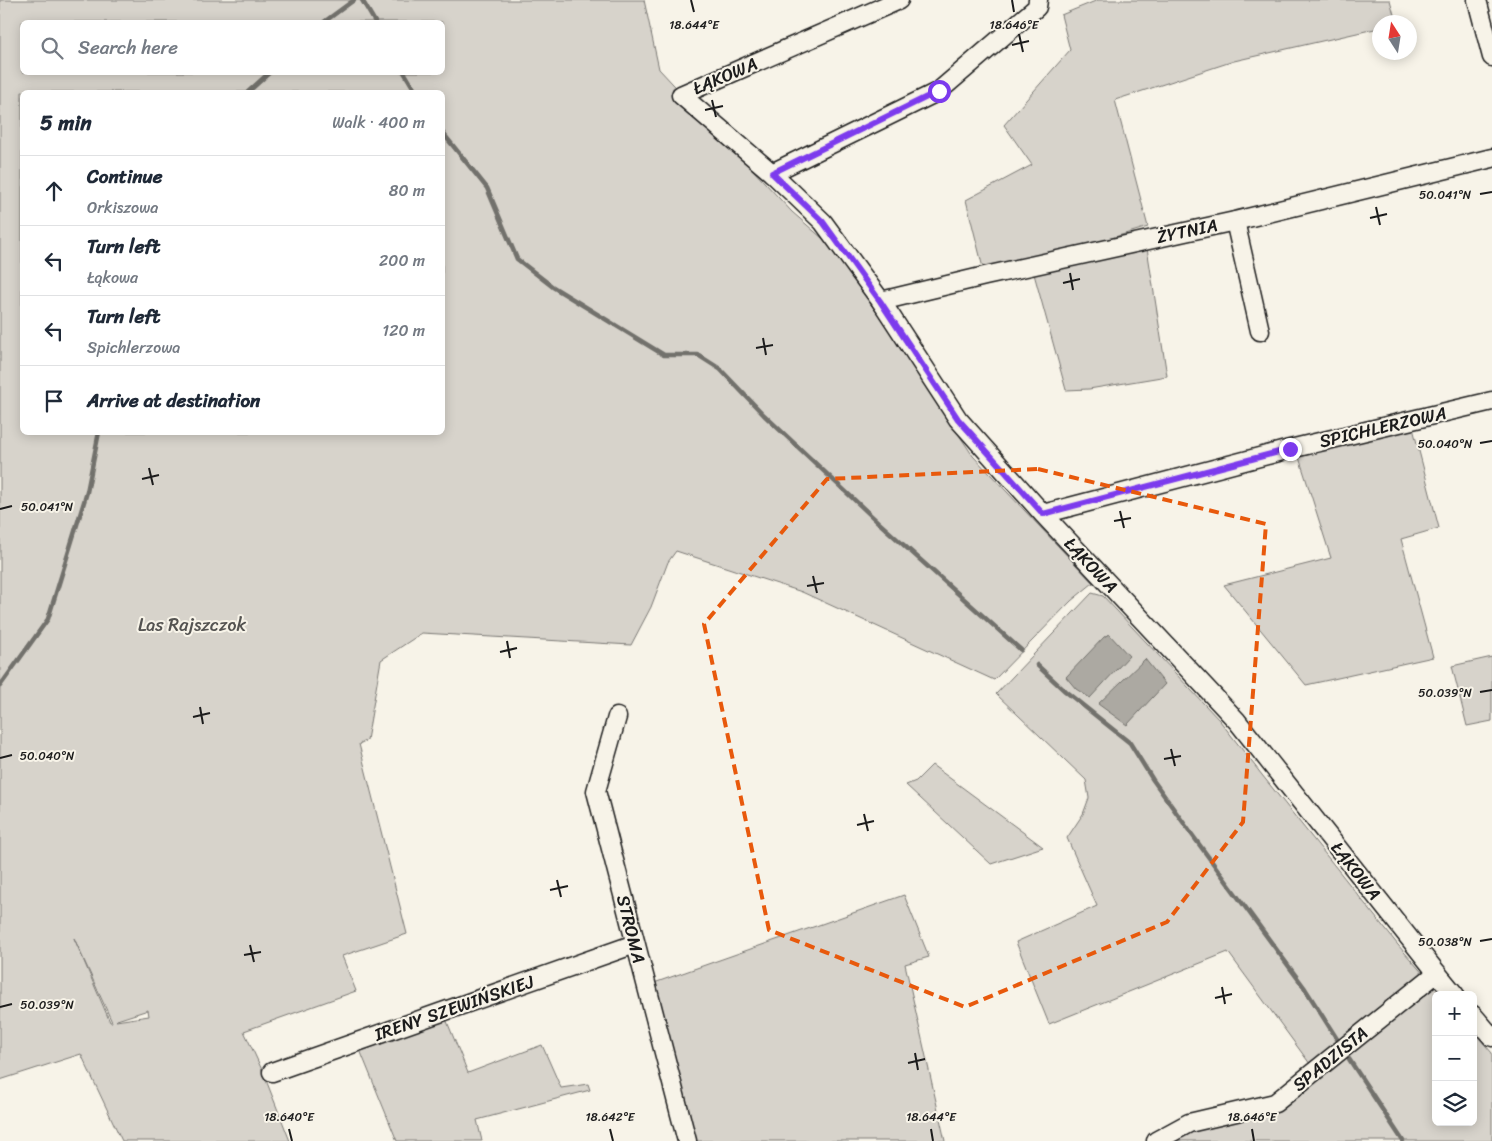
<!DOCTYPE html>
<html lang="en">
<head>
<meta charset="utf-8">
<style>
	:root { --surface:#fff; --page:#f6f6f7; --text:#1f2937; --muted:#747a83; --line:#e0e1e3 }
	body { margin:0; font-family:Sriracha,sans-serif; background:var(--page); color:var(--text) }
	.controls { position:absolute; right:15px; bottom:15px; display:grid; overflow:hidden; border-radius:8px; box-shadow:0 2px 12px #0003 }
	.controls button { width:45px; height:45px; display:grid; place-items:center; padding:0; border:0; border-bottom:1px solid var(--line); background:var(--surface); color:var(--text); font:25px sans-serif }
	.compass { position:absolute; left:1372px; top:15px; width:45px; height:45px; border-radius:50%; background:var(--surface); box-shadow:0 2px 12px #0003; rotate:348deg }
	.stop { position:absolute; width:15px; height:15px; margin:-11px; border:4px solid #7c3aed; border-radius:50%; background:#fff }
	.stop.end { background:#7c3aed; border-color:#fff; box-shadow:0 1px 5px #0008 }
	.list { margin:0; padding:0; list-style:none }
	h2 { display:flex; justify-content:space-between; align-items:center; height:65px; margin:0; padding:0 20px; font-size:21px }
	h2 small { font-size:16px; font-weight:400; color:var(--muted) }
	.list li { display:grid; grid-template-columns:32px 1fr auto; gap:15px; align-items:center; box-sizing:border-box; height:70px; padding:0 20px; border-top:1px solid var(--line) }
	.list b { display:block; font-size:19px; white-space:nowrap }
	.list p { margin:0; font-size:16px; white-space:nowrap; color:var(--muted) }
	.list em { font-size:16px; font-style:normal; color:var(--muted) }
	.icon { flex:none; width:28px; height:28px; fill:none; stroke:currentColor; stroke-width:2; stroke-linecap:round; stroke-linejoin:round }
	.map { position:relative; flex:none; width:1492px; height:1141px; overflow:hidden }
	.search { position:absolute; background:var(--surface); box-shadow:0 2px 12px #0003; left:20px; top:20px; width:425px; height:55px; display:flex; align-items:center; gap:12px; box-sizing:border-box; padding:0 18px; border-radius:8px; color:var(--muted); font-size:19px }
	.panel { position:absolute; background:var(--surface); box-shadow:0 2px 12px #0003; left:20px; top:90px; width:425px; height:345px; border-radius:8px }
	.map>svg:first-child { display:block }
</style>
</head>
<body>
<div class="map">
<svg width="1492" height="1141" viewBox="0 0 1492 1141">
	<rect width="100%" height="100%" fill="#f7f3e8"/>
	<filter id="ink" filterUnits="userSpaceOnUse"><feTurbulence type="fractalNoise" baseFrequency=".02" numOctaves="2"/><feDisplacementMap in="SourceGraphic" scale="10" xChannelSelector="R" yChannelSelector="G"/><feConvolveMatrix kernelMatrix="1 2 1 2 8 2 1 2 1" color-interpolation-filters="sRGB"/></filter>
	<g filter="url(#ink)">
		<g fill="#d7d3cb" stroke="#7a7874" fill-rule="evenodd">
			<path d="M0,0h644l15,69 133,143 37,32 64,92 80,120 120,127 -22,18 -77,79 -192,-88 -126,-41 -8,11 -17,45 -20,38 -209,-12 -41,27 -14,80 -8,4 48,190 -65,22 14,35 -112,40 18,39 28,71h-168l-41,-87 -81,26zM22,22h420v50h-420zM22,92h420v340h-420zM74,938l38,84h-2zM148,1010l1,6 -33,5 1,-1z"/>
			<polygon points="1098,0 1390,0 1396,22 1380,22 1379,28 1234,61 1115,100 1148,227 985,276 966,200 1032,165 1004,125 1070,50 1061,15"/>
			<polygon points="1147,248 1167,376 1089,389 1066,390 1034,274"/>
			<polygon points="1413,428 1439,528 1401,539 1433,657 1306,685 1224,585 1331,558 1297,451"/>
			<polygon points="1092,593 1103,596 1220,721 1262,775 1398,945 1425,976 1313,1068 1228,952 1049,1024 1016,942 1097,906 1067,838 1083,814 1089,798 1086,780 996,694"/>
			<polygon points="1492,657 1492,721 1467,726 1452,666"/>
			<polygon points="932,765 1043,847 991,864 906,785 916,781"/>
			<polygon points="904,895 929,957 905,964 945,1141 694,1141 654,983"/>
			<polygon points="1434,986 1442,995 1436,995 1436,1122 1473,1122 1473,1031 1492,1053 1492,1141 1171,1141 1186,1133 1278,1111"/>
			<polygon points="446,1019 468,1073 542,1045 561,1088 588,1084 590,1090 477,1120 482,1141 397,1141 360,1050"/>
		</g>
		<g fill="#aca9a2" stroke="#72716c">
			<polygon points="1109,634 1129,656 1090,698 1076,689 1066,677 1104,637"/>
			<polygon points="1145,659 1165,684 1127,725 1098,704"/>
		</g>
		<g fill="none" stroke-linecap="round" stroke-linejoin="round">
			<g stroke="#72716c" stroke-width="4.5">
				<polyline points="362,0 375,22"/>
				<polyline points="324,22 354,0"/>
				<polyline points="404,72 416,92"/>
				<polyline points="248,92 270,72"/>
				<polyline points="442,132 487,188 517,259 553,287 664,355 698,355 720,369 764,415 878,522 1021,650"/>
				<polyline points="1037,665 1065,691 1130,743 1153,780 1193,836 1304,987 1337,1039"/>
				<polyline points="0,686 48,619 87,492 99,432"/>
				<polyline points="1349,1059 1403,1141"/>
			</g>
			<defs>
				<g id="street">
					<polyline points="899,0 681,95 772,173 823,222 881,301 958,419 1043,514 1237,721 1437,973 1455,995"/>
					<polyline points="1477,0 1492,57"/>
					<polyline points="772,173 939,91 1037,7 1038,0"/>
					<polyline points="1235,221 1260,331"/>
					<polyline points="881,301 985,276 1235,221 1492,158"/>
					<polyline points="1043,514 1290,449 1492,401"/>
					<polyline points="617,717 596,791 687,1141"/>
					<polyline points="1473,1015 1492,1037"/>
					<polyline points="272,1072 635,944"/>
					<polyline points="1156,1141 1189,1123 1275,1103 1437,973"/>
				</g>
			</defs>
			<use href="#street" stroke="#1c1c1c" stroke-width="21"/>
			<use href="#street" stroke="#f7f3e8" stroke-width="18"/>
		</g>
	</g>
	<g fill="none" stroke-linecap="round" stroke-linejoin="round" filter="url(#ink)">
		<polyline stroke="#7c3aed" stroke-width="6" points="939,91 772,173 823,222 880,301 958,419 1043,514 1290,449"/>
	</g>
	<path fill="none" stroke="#e8590c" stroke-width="4" stroke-dasharray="10 6" stroke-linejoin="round" d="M1038,469l228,55 -23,298 -76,100 -202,85 -196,-77 -65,-306 123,-145z"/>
	<path fill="none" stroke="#1c1c1c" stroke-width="2" d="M691,0l3,12M1012,0l2,12M1019,34l4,18M1012,45l17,-4M712,100l4,17M705,110l18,-4M1480,194l12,-2M1376,207l4,18M1370,218l17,-4M1070,273l3,17M1063,283l17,-4M763,338l3,17M756,348l17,-3M1480,443l12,-2M149,468l4,17M142,479l17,-4M0,509l12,-3M1120,511l4,17M1114,521l17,-3M813,576l4,17M807,586l17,-3M507,641l3,17M500,652l17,-4M1480,692l12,-2M200,707l3,17M193,717l17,-4M1171,749l4,17M0,758l12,-3M1164,759l17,-3M864,814l4,17M857,825l17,-4M557,880l4,17M550,890l18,-4M1480,941l12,-2M250,945l4,17M244,955l17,-3M1222,987l3,17M1215,998l17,-4M0,1007l12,-3M915,1053l3,17M908,1063l17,-4M289,1129l3,12M610,1129l3,12M931,1129l2,12M1252,1129l2,12"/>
	<g text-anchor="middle" stroke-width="4" stroke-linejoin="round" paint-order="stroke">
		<g font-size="18" fill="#1c1c1c" stroke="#f7f3e8">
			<text transform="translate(725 76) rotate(-23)" y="6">ŁĄKOWA</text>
			<text transform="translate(1187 231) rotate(-12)" y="6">ŻYTNIA</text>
			<text transform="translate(1383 427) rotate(-13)" y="6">SPICHLERZOWA</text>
			<text transform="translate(1091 565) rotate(47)" y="6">ŁĄKOWA</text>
			<text transform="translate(1356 871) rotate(52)" y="6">ŁĄKOWA</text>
			<text transform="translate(631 929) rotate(76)" y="6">STROMA</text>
			<text transform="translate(454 1008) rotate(-19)" y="6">IRENY SZEWIŃSKIEJ</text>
			<text transform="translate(1330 1059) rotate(-39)" y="6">SPADZISTA</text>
		</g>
		<g font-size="18" fill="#545351" stroke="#f7f3e8">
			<text x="192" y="631">Las Rajszczok</text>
		</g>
	</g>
	<g font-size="12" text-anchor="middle" fill="#1c1c1c" stroke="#f7f3e8" stroke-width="4" stroke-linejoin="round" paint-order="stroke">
		<text x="694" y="29">18.644°E</text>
		<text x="1014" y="29">18.646°E</text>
		<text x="1445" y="199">50.041°N</text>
		<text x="1445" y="448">50.040°N</text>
		<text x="47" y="511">50.041°N</text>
		<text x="1445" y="697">50.039°N</text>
		<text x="47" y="760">50.040°N</text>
		<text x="1445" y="946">50.038°N</text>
		<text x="47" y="1009">50.039°N</text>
		<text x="289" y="1121">18.640°E</text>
		<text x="610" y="1121">18.642°E</text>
		<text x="931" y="1121">18.644°E</text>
		<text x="1252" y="1121">18.646°E</text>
	</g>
</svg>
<div class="controls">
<button>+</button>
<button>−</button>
<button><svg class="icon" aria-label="layers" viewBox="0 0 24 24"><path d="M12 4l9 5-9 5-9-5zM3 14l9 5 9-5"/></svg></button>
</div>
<svg class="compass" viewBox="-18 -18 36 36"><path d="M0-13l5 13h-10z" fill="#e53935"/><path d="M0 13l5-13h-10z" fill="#747a83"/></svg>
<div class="stop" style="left:939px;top:91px"></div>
<div class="stop end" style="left:1290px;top:449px"></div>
<div class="search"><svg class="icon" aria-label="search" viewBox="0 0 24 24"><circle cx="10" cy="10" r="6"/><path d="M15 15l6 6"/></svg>Search here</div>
<section class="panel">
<h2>5 min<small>Walk · 400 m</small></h2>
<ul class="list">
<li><svg class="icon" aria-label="ahead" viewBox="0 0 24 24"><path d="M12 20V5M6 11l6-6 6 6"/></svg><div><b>Continue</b><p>Orkiszowa</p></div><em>80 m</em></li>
<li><svg class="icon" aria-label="left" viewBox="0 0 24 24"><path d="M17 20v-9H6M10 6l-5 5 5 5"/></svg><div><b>Turn left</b><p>Łąkowa</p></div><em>200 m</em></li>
<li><svg class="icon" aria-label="left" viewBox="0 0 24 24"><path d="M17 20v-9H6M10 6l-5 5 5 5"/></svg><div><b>Turn left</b><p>Spichlerzowa</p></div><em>120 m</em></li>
<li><svg class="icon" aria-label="arrive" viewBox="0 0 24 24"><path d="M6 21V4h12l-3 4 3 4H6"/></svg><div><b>Arrive at destination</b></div></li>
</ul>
</section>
</div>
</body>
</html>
